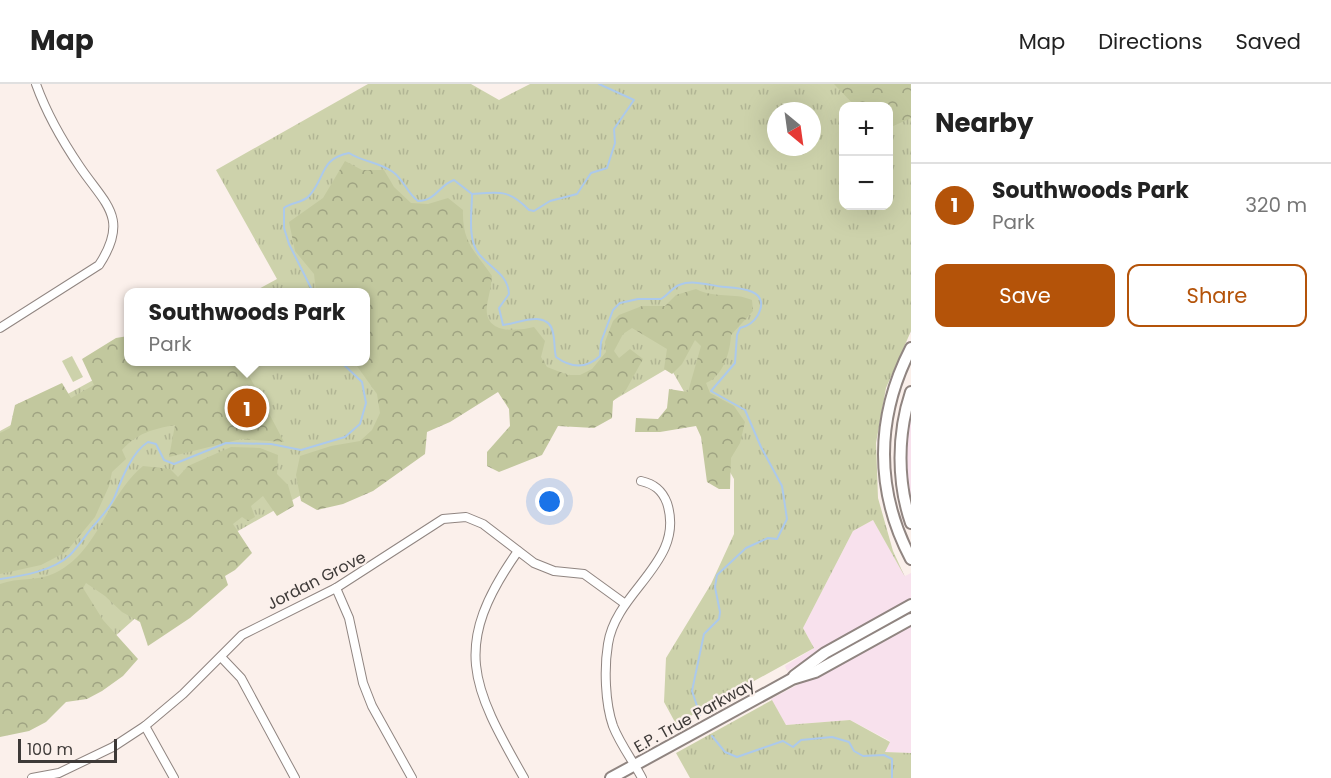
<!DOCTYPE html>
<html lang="en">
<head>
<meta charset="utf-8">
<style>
	:root { --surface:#fff; --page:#f6f6f6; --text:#222; --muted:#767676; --line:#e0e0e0; --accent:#b45309 }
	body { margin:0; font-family:Poppins,sans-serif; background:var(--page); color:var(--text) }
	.controls { position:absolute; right:18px; top:18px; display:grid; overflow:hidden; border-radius:12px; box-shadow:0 6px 24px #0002 }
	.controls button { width:54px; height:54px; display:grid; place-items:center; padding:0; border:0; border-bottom:2px solid var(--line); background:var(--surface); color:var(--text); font:30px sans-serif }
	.compass { position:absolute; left:767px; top:18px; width:54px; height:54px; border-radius:50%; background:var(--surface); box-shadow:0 6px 24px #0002; rotate:151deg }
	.scale { position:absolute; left:18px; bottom:15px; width:99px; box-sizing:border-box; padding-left:6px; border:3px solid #3e3a38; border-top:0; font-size:16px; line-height:21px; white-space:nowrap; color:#3e3a38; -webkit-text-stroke:4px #fbf0eb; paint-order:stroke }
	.you { position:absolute; left:550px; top:418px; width:21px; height:21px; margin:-15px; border:4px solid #fff; border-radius:50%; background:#1a73e8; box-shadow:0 0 0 9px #1a73e833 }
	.badge { display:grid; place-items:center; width:39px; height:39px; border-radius:50%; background:var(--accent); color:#fff; font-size:20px; font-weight:700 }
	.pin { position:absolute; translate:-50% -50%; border:3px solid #fff; box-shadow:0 2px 6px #0006 }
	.popup { position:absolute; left:124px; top:204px; width:246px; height:78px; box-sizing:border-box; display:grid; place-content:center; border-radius:12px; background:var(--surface); filter:drop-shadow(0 2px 4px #0005); font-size:20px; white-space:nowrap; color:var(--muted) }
	.popup b { font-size:22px; color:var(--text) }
	.popup::after { content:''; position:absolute; left:50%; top:100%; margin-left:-12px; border:12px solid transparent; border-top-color:var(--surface) }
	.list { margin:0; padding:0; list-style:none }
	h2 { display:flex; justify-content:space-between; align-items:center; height:78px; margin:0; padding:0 24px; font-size:26px }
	h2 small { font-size:20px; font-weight:400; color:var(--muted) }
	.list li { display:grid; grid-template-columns:39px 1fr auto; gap:18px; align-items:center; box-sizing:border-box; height:84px; padding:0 24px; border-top:2px solid var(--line) }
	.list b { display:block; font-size:22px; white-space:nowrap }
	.list p { margin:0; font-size:20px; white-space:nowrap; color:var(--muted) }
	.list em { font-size:20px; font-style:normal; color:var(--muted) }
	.actions { display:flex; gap:12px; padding:18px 24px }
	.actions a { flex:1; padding:14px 0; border:2px solid var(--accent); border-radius:12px; text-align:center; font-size:21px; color:var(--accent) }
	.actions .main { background:var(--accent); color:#fff }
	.map { position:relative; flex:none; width:911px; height:694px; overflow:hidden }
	header { display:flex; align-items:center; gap:36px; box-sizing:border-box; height:84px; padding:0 30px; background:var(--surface); border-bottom:2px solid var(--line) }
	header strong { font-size:28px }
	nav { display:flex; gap:33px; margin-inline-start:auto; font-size:21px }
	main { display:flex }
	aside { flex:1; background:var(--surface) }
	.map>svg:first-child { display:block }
</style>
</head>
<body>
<header>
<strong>Map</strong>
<nav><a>Map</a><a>Directions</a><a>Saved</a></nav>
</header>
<main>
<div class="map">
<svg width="911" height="694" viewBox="0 0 911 694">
	<defs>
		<pattern id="grass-tufts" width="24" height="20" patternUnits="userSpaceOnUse" patternTransform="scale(1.5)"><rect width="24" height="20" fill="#cdd2ab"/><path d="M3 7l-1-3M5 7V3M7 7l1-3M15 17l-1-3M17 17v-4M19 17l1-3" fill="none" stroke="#b1b594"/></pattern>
		<pattern id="forest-crowns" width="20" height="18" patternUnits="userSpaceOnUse" patternTransform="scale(1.5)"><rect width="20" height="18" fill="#c2c89e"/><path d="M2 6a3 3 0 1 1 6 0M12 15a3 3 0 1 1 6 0" fill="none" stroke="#9fa382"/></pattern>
	</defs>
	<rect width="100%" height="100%" fill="#fbf0eb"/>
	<g fill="#f8e1ed">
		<polygon points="911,322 911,426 906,395 906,353"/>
		<polygon points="873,436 905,492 911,489 911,515 787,587 785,582 814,564 803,544 853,447"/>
		<polygon points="911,540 911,669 884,668 890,657 850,636 786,641 771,615"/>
	</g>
	<g fill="url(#grass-tufts)" fill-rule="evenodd">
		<path d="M368,0h103l28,16 31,-16h381v247l-25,57 -10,55 2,55 15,53 12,26 -32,-57 -20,11 -50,97 11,20 -138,76 -12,-22 2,-44 45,-74 23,-50v-55l-64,-112 -102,60 -70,-44 -274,156 -186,166 -38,1v-275l128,-70 238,1v-70h-113l24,-13 -61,-109zM844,22h44v100h-44zM776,27h36v36h-36z"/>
		<polygon points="772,616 786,641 850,636 890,658 885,668 911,669 911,694 690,694 676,669"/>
	</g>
	<g fill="url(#forest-crowns)">
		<polygon points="834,0 911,0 911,34 889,44 888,22 855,22"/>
		<path d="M345,77l17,9h22l10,17 17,16 17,1 20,-6 15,12c-1,33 12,41 29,66 -1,11 -3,19 -5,29 -4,30 30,26 47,22l11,14 -4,16 6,10 21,8h12l12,-6 14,-17 -1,-10 8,-21 6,-6 23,-9h23l11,-11 20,-6c19,10 38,3 56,11l1,11 -22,24c-1,18 -8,41 -25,48l4,10 24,13 11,16 -5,21 -9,15 -1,31h-11l-12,-7 -6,-45 -5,-11 -36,6h-25l1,-14 22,1 9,-11 2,-19 19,3 13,-46 -6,-6 -13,24 -10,10 -8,-5 3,-20 -35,-21 -9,6 -9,17 5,7 11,-9 13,10 -17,31 -13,11 -1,17 -18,10 -36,-2 -16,29 -43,17 -12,-6v-14l23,-26 -1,-17 -11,-17 -48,30 -23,10 -2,22 -52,37 -30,13 -26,6 -16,-9 -5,-26 4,-19 31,-10 29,-5 12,-11 8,-17 -3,-19 -23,-32h12v-70h-50l-2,-18 -19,-23 -6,-29 34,-24z"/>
		<path d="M128,252v26h114l42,80 -43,-3 -72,18 6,-32c-22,4 -38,8 -53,25l4,9 -14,13 -3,14 -14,31 -29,35 -25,13 -41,9v-141l10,-5 5,-23 47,-22 9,15 23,-13 -12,-26 34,-21z"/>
		<path d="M231,363l29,1 18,7 -1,19 11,11 6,21 -17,10 -14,-20 -12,10 4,11 -7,4 -6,-4 -9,7 19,29 -17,17 -10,6 3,9 -38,33 -42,28 -8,-24 -18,-10 -17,-16 -19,-13 -3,5 20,32 35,39 -15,17 -21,15 -15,8 -21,3 -20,20 -17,9 -29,6v-153c18,-7 37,-2 55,-11 44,-21 52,-78 88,-107l27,3 8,8 10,-11z"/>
	</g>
	<polygon fill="#cdd2ab" points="72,272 83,293 73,298 62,277"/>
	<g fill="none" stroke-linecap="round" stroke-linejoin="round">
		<g stroke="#acc9eb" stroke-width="2">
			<path d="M472,110c0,17 -5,46 7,60 11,14 29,20 30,40l-10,14 4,17c14,-1 46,-17 50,8 2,8 1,16 3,24 15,11 30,12 44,-1l1,-14 12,-32 7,-7 18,-4h23c7,-4 11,-11 18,-14 15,-6 31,1 46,2 16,1 46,3 33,28 -4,7 -9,11 -18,13l-3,7 -2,28 -24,28 34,19 16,37 21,39 5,33 -10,20 -9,-1 -22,10 -29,27 -2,12 5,25 -1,7 -15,15 -12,57 8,24"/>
			<path d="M472,110c27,-2 37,-5 57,16l5,1 16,-10 27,-7 14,-21 16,-5 8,-25 -1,-14 20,-29 -35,-16"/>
			<path d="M313,208l-24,-48 -5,-16v-20c7,-6 19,-5 25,-12 17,-18 10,-37 40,-43 14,9 30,9 44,19 11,8 14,21 25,29 18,0 21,-16 36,-21l18,14"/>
			<path d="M0,495c22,-3 53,-8 70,-24 7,-7 14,-17 20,-25 9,-11 20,-21 25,-34 7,-18 17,-44 33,-54l8,2 8,16 10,4 52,-21 45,1 30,6 44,-13 15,-13 6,-21 -4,-21 -21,-20"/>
			<polyline points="712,652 725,668 737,673 783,657 793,663 801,656 832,653 849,658 854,667 863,672 884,671 892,675 892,694"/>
		</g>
		<defs>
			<g id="street">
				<path d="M0,244l99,-63c31,-47 6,-61 -19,-98 -17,-25 -34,-55 -44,-83"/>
				<path d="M641,397c13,3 21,9 26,22 19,59 -51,87 -59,141 -4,24 -3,59 5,82 7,18 20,35 29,52"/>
				<path d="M518,467c-67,95 -47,134 6,227"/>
				<polyline points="336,504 349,534 363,599 372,622 412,694"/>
				<polyline points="221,573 241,594 295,694"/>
				<polyline points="145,642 174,694"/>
				<polyline points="32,694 59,689 113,663 145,642 183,610 242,551 336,504 443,435 466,433 483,440 534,479 554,487 584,490 624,519"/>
			</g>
			<g id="secondary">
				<path d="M911,264c-36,70 -36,143 0,211"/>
				<path d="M911,308c-14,42 -14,90 0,131"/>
				<polyline points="794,592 825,569 911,521"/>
				<polyline points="611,694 792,595 815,588 911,535"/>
			</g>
		</defs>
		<use href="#street" stroke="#908581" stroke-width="10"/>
		<use href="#secondary" stroke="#908581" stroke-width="14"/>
		<use href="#street" stroke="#fff" stroke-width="8"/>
		<use href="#secondary" stroke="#fff" stroke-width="10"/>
	</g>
	<g text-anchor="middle" stroke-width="4.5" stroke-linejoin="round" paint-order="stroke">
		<g font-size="16" fill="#3e3a38" stroke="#fbf0eb">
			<text transform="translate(316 496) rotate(-27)" y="6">Jordan Grove</text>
			<text transform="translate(694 631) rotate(-29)" y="6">E.P. True Parkway</text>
		</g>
	</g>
</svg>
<div class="controls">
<button>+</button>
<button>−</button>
</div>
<svg class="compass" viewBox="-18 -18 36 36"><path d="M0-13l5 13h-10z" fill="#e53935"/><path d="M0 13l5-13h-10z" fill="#767676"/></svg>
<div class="scale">100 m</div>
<div class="you"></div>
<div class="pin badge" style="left:247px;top:324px">1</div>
<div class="popup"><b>Southwoods Park</b>Park</div>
</div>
<aside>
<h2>Nearby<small></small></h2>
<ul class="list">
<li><span class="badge">1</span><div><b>Southwoods Park</b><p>Park</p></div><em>320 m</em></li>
</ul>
<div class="actions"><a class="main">Save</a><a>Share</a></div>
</aside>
</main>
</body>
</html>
